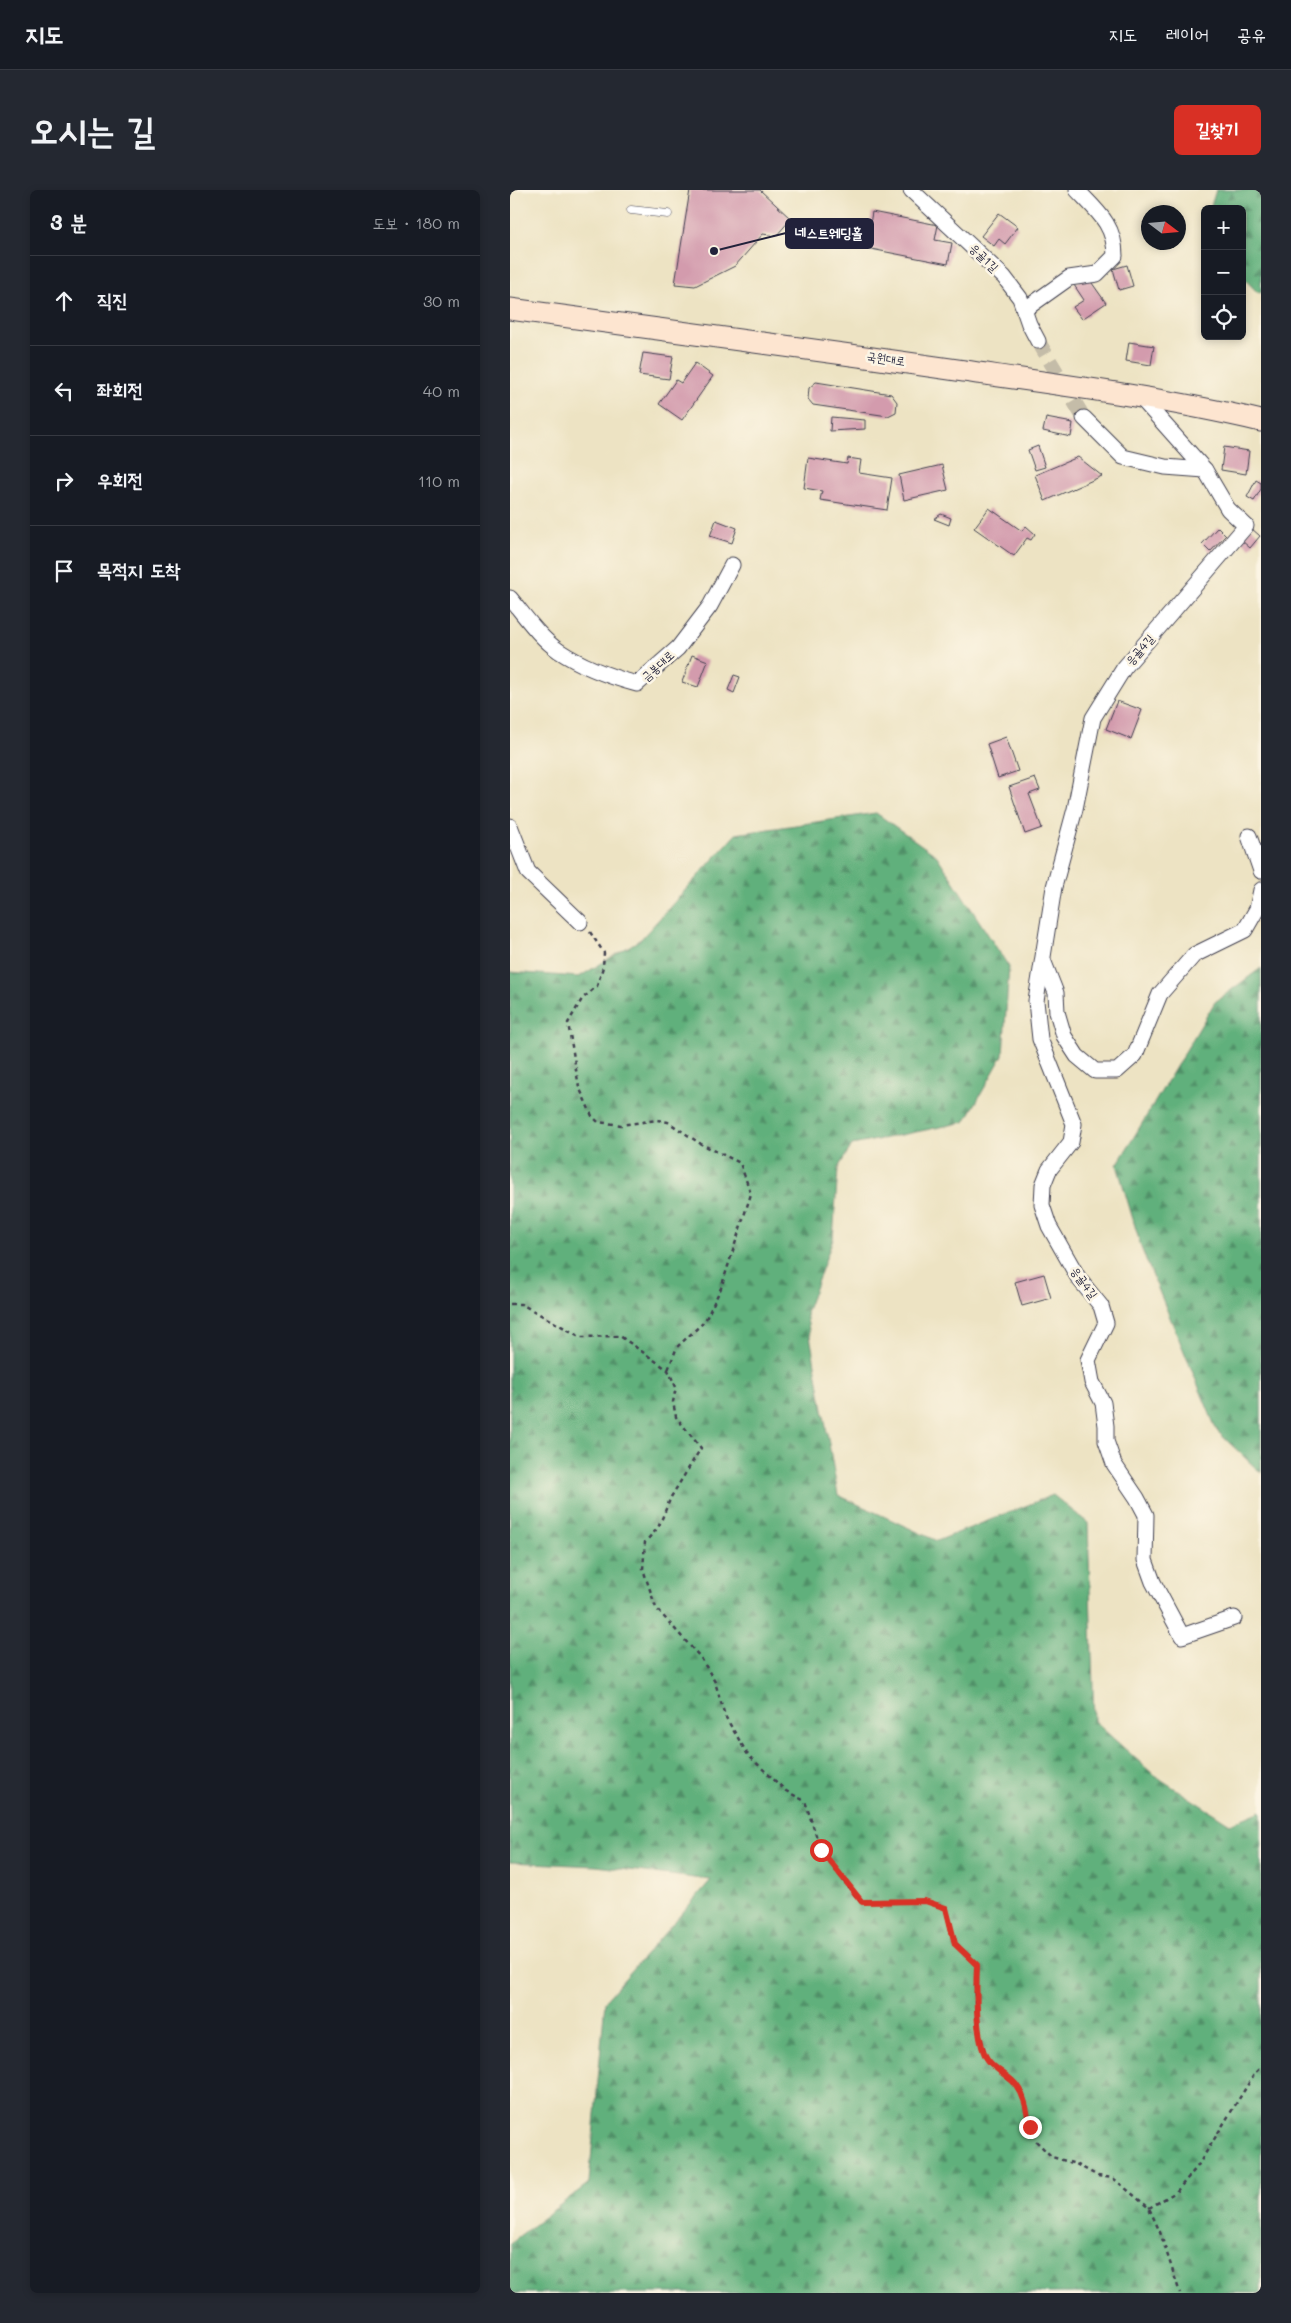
<!DOCTYPE html>
<html lang="ko">
<head>
<meta charset="utf-8">
<style>
	:root { --surface:#171b24; --page:#242831; --text:#f1f3f6; --muted:#9ea1a6; --line:#363941; --accent:#d93025 }
	body { margin:0; font-family:Mali,"Poor Story",sans-serif; background:var(--page); color:var(--text) }
	.controls { position:absolute; right:15px; top:15px; display:grid; overflow:hidden; border-radius:8px; box-shadow:0 2px 8px #0003 }
	.controls button { width:45px; height:45px; display:grid; place-items:center; padding:0; border:0; border-bottom:1px solid var(--line); background:var(--surface); color:var(--text); font:25px sans-serif }
	.compass { position:absolute; left:631px; top:15px; width:45px; height:45px; border-radius:50%; background:var(--surface); box-shadow:0 2px 8px #0003; rotate:106deg }
	.stop { position:absolute; width:15px; height:15px; margin:-11px; border:4px solid #d93025; border-radius:50%; background:#fff }
	.stop.end { background:#d93025; border-color:#fff; box-shadow:0 1px 5px #0008 }
	.list { margin:0; padding:0; list-style:none }
	h2 { display:flex; justify-content:space-between; align-items:center; height:65px; margin:0; padding:0 20px; font-size:21px }
	h2 small { font-size:16px; font-weight:400; color:var(--muted) }
	.list li { display:grid; grid-template-columns:32px 1fr auto; gap:15px; align-items:center; box-sizing:border-box; height:90px; padding:0 20px; border-top:1px solid var(--line) }
	.list b { display:block; font-size:19px; white-space:nowrap }
	.list em { font-size:16px; font-style:normal; color:var(--muted) }
	.icon { flex:none; width:28px; height:28px; fill:none; stroke:currentColor; stroke-width:2; stroke-linecap:round; stroke-linejoin:round }
	.map { position:relative; flex:none; width:751px; height:2103px; overflow:hidden; border-radius:8px }
	header { display:flex; align-items:center; gap:30px; box-sizing:border-box; height:70px; padding:0 25px; background:var(--surface); border-bottom:1px solid var(--line) }
	header strong { font-size:24px }
	nav { display:flex; gap:28px; margin-inline-start:auto; font-size:18px }
	.intro { display:flex; align-items:center; justify-content:space-between; box-sizing:border-box; height:120px; padding:0 30px }
	h1 { margin:0; font-size:35px }
	.button { padding:12px 22px; border-radius:8px; background:var(--accent); color:#fff; font-size:18px; font-weight:700 }
	main { display:flex; gap:30px; padding:0 30px }
	aside { flex:1; background:var(--surface); border-radius:8px; box-shadow:0 2px 8px #0003 }
	.map>svg:first-child { display:block }
</style>
</head>
<body>
<header>
<strong>지도</strong>
<nav><a>지도</a><a>레이어</a><a>공유</a></nav>
</header>
<div class="intro"><h1>오시는 길</h1><a class="button">길찾기</a></div>
<main>
<aside>
<h2>3 분<small>도보 · 180 m</small></h2>
<ul class="list">
<li><svg class="icon" aria-label="ahead" viewBox="0 0 24 24"><path d="M12 20V5M6 11l6-6 6 6"/></svg><div><b>직진</b></div><em>30 m</em></li>
<li><svg class="icon" aria-label="left" viewBox="0 0 24 24"><path d="M17 20v-9H6M10 6l-5 5 5 5"/></svg><div><b>좌회전</b></div><em>40 m</em></li>
<li><svg class="icon" aria-label="right" viewBox="0 0 24 24"><path d="M7 20v-9h11M14 6l5 5-5 5"/></svg><div><b>우회전</b></div><em>110 m</em></li>
<li><svg class="icon" aria-label="arrive" viewBox="0 0 24 24"><path d="M6 21V4h12l-3 4 3 4H6"/></svg><div><b>목적지 도착</b></div></li>
</ul>
</aside>
<div class="map">
<svg width="751" height="2103" viewBox="0 0 751 2103">
	<defs>
		<pattern id="forest-firs" width="22" height="20" patternUnits="userSpaceOnUse" patternTransform="scale(1.25)"><rect width="22" height="20" fill="#61b07c"/><path d="M5 1l3.5 6h-7zM16 11l3.5 6h-7z" fill="#508f67"/></pattern>
	</defs>
	<rect width="100%" height="100%" fill="#fcf5e5"/>
	<filter id="ink" filterUnits="userSpaceOnUse"><feTurbulence type="fractalNoise" baseFrequency=".02" numOctaves="2"/><feDisplacementMap in="SourceGraphic" scale="10" xChannelSelector="R" yChannelSelector="G"/><feConvolveMatrix kernelMatrix="1 2 1 2 8 2 1 2 1" color-interpolation-filters="sRGB"/></filter>
	<filter id="wash" filterUnits="userSpaceOnUse"><feTurbulence type="fractalNoise" baseFrequency=".0096" numOctaves="4" result="noise"/><feDisplacementMap in="SourceGraphic" scale="20" xChannelSelector="R" yChannelSelector="G"/><feGaussianBlur stdDeviation="1.12" result="paint"/><feColorMatrix in="noise" values="0 0 0 0 0 0 0 0 0 0 0 0 0 0 0 0 0 1.4 0 .05"/><feComposite in="paint" operator="in"/></filter>
	<g filter="url(#wash)">
		<rect width="100%" height="100%" fill="#ede3c3"/>
		<g fill="url(#forest-firs)" stroke="#42695c">
			<polygon points="706,0 751,0 751,103 747,102 732,86 732,19 700,19"/>
			<polygon points="366,623 427,666 499,777 493,865 455,932 342,955 328,978 323,1049 296,1123 328,1305 427,1351 543,1305 578,1333 584,1531 644,1585 720,1634 751,1621 751,2103 0,2103 0,2053 79,1993 95,1811 201,1690 86,1676 0,1672 0,782 69,787 131,749 226,644"/>
			<polygon points="751,778 751,1283 707,1241 632,1060 607,975 705,812"/>
		</g>
		<g id="blocks">
			<g fill="#d39bad">
				<polygon points="180,0 250,0 281,29 266,46 253,44 225,76 185,96 165,94"/>
				<polygon points="362,22 428,35 425,50 442,53 438,74 356,58"/>
				<polygon points="489,23 508,37 495,54 489,49 484,56 471,46"/>
				<polygon points="617,75 623,96 609,100 603,79"/>
				<polygon points="577,86 596,113 572,129 563,117 574,110 564,95"/>
				<polygon points="619,152 644,156 641,175 616,171"/>
				<polygon points="133,163 163,167 159,189 129,185"/>
				<polygon points="185,173 203,186 172,230 149,214 166,190 171,193"/>
				<polygon points="306,192 381,204 387,212 386,222 378,226 303,215 298,209 299,198"/>
				<polygon points="321,227 355,230 355,239 320,241"/>
				<polygon points="536,228 563,233 561,247 533,241"/>
				<polygon points="528,256 535,277 525,280 518,260"/>
				<polygon points="714,257 739,261 736,284 711,280"/>
				<polygon points="568,267 592,286 535,311 525,285"/>
				<polygon points="298,268 337,274 338,268 351,270 349,283 382,288 377,320 310,310 312,301 294,298"/>
				<polygon points="432,275 438,300 394,310 389,285"/>
				<polygon points="746,290 751,293 751,299 744,311 737,307"/>
				<polygon points="479,318 512,341 516,336 525,344 521,350 517,348 504,366 464,338"/>
				<polygon points="431,324 441,328 439,335 424,329"/>
				<polygon points="206,330 227,338 222,353 200,346"/>
				<polygon points="708,337 716,345 700,362 692,354"/>
				<polygon points="741,338 750,346 740,358 731,350"/>
				<polygon points="182,465 198,471 188,497 172,492"/>
				<polygon points="224,485 230,487 224,503 218,500"/>
				<polygon points="607,511 632,520 621,549 596,539"/>
				<polygon points="496,547 508,581 488,588 477,554"/>
				<polygon points="525,588 530,600 519,604 532,638 515,644 499,597"/>
				<polygon points="534,1084 541,1108 512,1116 505,1092"/>
			</g>
		</g>
	</g>
	<g filter="url(#ink)">
		<use href="#blocks" fill-opacity="0" stroke="#403f4f" stroke-width="1"/>
		<g fill="none" stroke-linecap="round" stroke-linejoin="round">
			<polyline stroke="#c4bca8" stroke-width="15" stroke-dasharray="15 8" stroke-linecap="butt" points="528,151 574,228"/>
			<defs>
				<polyline id="lane" points="121,20 158,24"/>
				<g id="street">
					<polyline points="401,0 494,87 510,108 519,134 528,151"/>
					<path d="M514,120l45,-32 28,-4 18,-18c0,-31 -17,-44 -38,-66"/>
					<polyline points="631,208 695,280 718,319 736,336 614,478 583,528 565,619 544,697 526,811 530,849 564,934 561,952 539,980 533,995 532,1015 539,1036 569,1089 591,1116 596,1133 578,1170 582,1192 593,1213 596,1236 596,1251 604,1274 627,1308 636,1325 635,1370 643,1392 672,1446 724,1428"/>
					<polyline points="574,228 613,267 655,277 695,280"/>
					<path d="M0,408c15,18 30,40 49,53 24,16 52,26 78,33l41,-36 32,-42 22,-41"/>
					<polyline points="0,636 18,682 70,732"/>
					<polyline points="739,646 751,681"/>
					<polyline points="533,770 546,803 547,822 554,846 567,866 585,881 607,881 625,865 650,804 684,765 735,740 747,719 751,700"/>
				</g>
				<path id="secondary" d="M0,119c152,20 303,40 454,62 99,14 200,27 297,50"/>
			</defs>
			<use href="#lane" stroke="#403f4f" stroke-width="9"/>
			<use href="#street" stroke="#403f4f" stroke-width="17"/>
			<use href="#secondary" stroke="#403f4f" stroke-width="23"/>
			<g stroke="#403f4f" stroke-width="2.5" stroke-dasharray="4 4" stroke-linecap="butt">
				<polyline points="80,742 94,763 93,777 87,796 72,809 58,833 69,897 82,926 88,932 111,935 147,930 158,932 191,954 230,973 241,1004 211,1098 195,1131 167,1157 158,1180"/>
				<polyline points="0,1114 11,1114 71,1147 110,1146 158,1180 166,1197 163,1212 166,1227 191,1258 161,1307 148,1338 135,1352 133,1379 146,1418 191,1468 205,1492 215,1526 238,1565 276,1601 295,1611 311,1661 351,1712 415,1711 436,1718 445,1753 467,1775 465,1806 468,1839 477,1870 507,1896 515,1912 520,1937 526,1951 542,1967 566,1974 588,1986 603,1988 639,2018 650,2042 670,2103"/>
				<polyline points="639,2018 666,2002 687,1977 745,1883 751,1877"/>
			</g>
			<use href="#lane" stroke="#fff" stroke-width="8"/>
			<use href="#street" stroke="#fff" stroke-width="15"/>
			<use href="#secondary" stroke="#fde5d0" stroke-width="21"/>
		</g>
	</g>
	<g fill="none" stroke-linecap="round" stroke-linejoin="round" filter="url(#ink)">
		<path stroke="#d93025" stroke-width="6" d="M311,1660l41,52 63,-1 21,7 9,36 22,21c-1,22 -2,78 11,95 8,11 22,16 29,26 9,12 10,27 13,41"/>
	</g>
	<g text-anchor="middle" stroke-width="5" stroke-linejoin="round" paint-order="stroke">
		<g font-size="12" fill="#22223b" stroke="#fcf5e5">
			<text transform="translate(474 68) rotate(44)" y="4">응골1길</text>
			<text transform="translate(376 169) rotate(8)" y="4">국원대로</text>
			<text transform="translate(630 460) rotate(-49)" y="4">응골4길</text>
			<text transform="translate(148 476) rotate(-42)" y="4">금봉대로</text>
			<text transform="translate(574 1093) rotate(54)" y="4">응골4길</text>
		</g>
	</g>
	<path fill="none" stroke="#22223b" stroke-width="2" d="M204 61L276 43"/>
	<circle fill="#22223b" stroke="#fcf5e5" stroke-width="2" cx="204" cy="61" r="5"/>
	<rect fill="#22223b" stroke="#22223b" stroke-width="2" x="276" y="29" width="87" height="29" rx="5"/>
	<g font-size="14" text-anchor="middle" font-weight="bold" fill="#fff">
		<text x="319" y="48">네스트웨딩홀</text>
	</g>
</svg>
<div class="controls">
<button>+</button>
<button>−</button>
<button><svg class="icon" aria-label="locate" viewBox="0 0 24 24"><circle cx="12" cy="12" r="6"/><path d="M12 2v4M12 18v4M2 12h4M18 12h4"/></svg></button>
</div>
<svg class="compass" viewBox="-18 -18 36 36"><path d="M0-13l5 13h-10z" fill="#e53935"/><path d="M0 13l5-13h-10z" fill="#9ea1a6"/></svg>
<div class="stop" style="left:311px;top:1660px"></div>
<div class="stop end" style="left:520px;top:1937px"></div>
</div>
</main>
</body>
</html>
